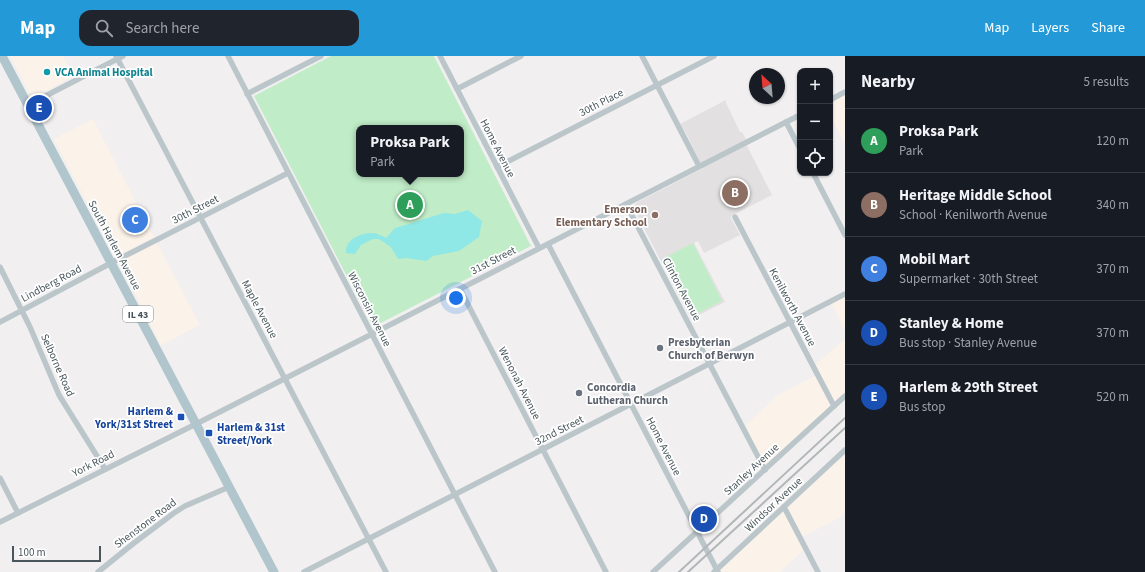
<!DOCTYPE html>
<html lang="en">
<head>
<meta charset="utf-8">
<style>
	:root { --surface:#171b24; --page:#20242c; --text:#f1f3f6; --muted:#9ea1a6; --line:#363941; --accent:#239ad7 }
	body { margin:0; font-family:"Source Sans 3",sans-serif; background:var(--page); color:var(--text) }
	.controls { position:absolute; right:12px; top:12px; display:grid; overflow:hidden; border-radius:8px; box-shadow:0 1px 3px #0004 }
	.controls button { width:36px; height:36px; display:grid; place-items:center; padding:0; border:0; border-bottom:1px solid var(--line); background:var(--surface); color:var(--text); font:20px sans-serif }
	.compass { position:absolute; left:749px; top:12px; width:36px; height:36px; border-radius:50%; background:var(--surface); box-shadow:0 1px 3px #0004; rotate:334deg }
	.scale { position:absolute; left:12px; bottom:10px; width:89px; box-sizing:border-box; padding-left:4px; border:2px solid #48565b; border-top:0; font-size:11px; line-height:14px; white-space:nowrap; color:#48565b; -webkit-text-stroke:3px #fff; paint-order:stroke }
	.you { position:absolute; left:456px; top:242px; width:14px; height:14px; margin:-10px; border:3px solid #fff; border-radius:50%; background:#1a73e8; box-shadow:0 0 0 6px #1a73e833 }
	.badge { display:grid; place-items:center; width:26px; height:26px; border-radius:50%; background:var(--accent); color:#fff; font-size:13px; font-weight:700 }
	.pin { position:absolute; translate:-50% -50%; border:2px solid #fff; box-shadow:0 1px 4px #0006 }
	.popup { position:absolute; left:356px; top:69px; width:108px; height:52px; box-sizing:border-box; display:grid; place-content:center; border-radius:8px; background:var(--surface); filter:drop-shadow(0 1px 3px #0005); font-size:13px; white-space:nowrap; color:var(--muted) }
	.popup b { font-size:15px; color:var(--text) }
	.popup::after { content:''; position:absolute; left:50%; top:100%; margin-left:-8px; border:8px solid transparent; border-top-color:var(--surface) }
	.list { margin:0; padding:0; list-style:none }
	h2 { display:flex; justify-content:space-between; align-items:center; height:52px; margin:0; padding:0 16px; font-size:17px }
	h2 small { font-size:13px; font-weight:400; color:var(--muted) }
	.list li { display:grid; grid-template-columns:26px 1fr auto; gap:12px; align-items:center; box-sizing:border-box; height:64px; padding:0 16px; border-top:1px solid var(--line) }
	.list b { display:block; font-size:15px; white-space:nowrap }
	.list p { margin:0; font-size:13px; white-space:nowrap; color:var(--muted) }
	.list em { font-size:13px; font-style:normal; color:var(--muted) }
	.icon { flex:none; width:22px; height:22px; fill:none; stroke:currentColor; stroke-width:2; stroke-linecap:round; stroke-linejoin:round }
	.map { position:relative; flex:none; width:845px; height:516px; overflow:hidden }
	header { display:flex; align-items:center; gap:24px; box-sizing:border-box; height:56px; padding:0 20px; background:var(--accent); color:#fff }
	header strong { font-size:19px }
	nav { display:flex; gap:22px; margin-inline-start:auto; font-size:14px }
	.search { width:280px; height:36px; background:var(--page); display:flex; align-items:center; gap:10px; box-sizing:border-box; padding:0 14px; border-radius:12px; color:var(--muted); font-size:15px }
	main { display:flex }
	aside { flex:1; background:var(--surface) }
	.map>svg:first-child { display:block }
</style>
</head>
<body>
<header>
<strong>Map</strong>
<div class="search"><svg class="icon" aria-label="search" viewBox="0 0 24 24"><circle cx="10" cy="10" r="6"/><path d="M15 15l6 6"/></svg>Search here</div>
<nav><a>Map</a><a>Layers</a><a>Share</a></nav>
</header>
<main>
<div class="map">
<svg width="845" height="516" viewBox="0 0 845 516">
	<rect width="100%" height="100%" fill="#f1efef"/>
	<g fill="#fbf2e9">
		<polygon points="10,0 63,0 74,20 32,42"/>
		<polygon points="845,37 845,88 830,59 830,45"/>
		<polygon points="93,63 154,181 115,201 54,83"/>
		<polygon points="157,187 200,269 161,289 118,206"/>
		<polygon points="845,239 845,273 831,247"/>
		<polygon points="845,283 845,338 835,348 815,309"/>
		<polygon points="817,319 832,350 766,410 745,370 778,339"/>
		<polygon points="845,398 845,456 839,462 802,481 807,491 780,516 720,516 719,514"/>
	</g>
	<polygon fill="#e2e0e1" points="726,44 726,47 740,76 742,76 746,83 746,88 772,139 731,160 731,162 740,179 704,197 698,185 694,187 725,246 691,263 633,151 636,147 703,112 686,77 680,68"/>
	<g fill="#c0edc7" fill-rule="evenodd">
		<path d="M331,0h103l97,190 -158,81 -119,-231zM359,72h102v46h-102z"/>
		<polygon points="693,187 722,245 693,260 664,202"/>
	</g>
	<path fill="#8fe7e6" d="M468,154l14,11 -3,16 -20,14 -26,5 -7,5 -20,-3 -8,1 -7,-12 -12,-8h-6l-12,6 -6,9 -9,-1c-1,-14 16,-21 28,-20 4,1 9,3 12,5l9,-10 7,-2 42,-13 11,1z"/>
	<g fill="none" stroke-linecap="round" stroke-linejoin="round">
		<g stroke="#bbc6cb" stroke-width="5.5">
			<polyline points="116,0 386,516"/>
			<polyline points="228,0 495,516"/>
			<polyline points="440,0 539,192"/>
			<polyline points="642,0 699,110"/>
			<polyline points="457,33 521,0"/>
			<polyline points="247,38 321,0"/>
			<polyline points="830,44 845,36"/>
			<polyline points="28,49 123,0"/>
			<polyline points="786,66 800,93"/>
			<polyline points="497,111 714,0"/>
			<polyline points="813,117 845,179"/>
			<polyline points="626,148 765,414"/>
			<polyline points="735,161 834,350"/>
			<polyline points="548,188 718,516"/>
			<polyline points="0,211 30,271 59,339 105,413"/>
			<polyline points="460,233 606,516"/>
			<polyline points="0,266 111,207 288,117"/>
			<polyline points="0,422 18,457"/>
			<polyline points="784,451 818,516"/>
			<polyline points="0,466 196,368 800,59"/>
			<polyline points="98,516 134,487 174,457 185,450 229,431"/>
			<polyline points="304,516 845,238"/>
			<polyline points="653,516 845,340"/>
			<polyline points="714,516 845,394"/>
		</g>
		<polyline stroke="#b0c5cc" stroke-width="9" points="2,0 274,516"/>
		<g stroke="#b1b6b9" stroke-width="2">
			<polyline points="679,516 845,362"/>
			<polyline points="688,516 845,372"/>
		</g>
	</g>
	<circle fill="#0f9aa8" stroke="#fff" stroke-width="1.5" cx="47" cy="16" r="4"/>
	<circle fill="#8d6e63" stroke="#fff" stroke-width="1.5" cx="655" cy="159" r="4"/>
	<g fill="#6b7280" stroke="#fff" stroke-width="1.5">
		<circle cx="660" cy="292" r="4"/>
		<circle cx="579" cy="337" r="4"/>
	</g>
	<g fill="#1a4fb4" stroke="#fff" stroke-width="1.5">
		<rect x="177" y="357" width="8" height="8" rx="2"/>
		<rect x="205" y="373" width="8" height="8" rx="2"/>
	</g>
	<g text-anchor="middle" stroke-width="3.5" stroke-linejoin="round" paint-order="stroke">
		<rect fill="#fff" stroke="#7f898c" stroke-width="1" x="123" y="250" width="30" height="16" rx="3"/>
		<g font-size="10" font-weight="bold" fill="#48565b">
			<text x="138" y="262">IL 43</text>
		</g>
		<g font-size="11" font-weight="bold" fill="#0d838f" stroke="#fff" text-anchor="start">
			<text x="55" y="20">VCA Animal Hospital</text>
		</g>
		<g font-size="11" fill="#48565b" stroke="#fff">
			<text transform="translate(601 46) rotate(-27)" y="4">30th Place</text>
			<text transform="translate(498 92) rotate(63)" y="4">Home Avenue</text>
			<text transform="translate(195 153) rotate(-27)" y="4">30th Street</text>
			<text transform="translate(115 189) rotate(62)" y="4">South Harlem Avenue</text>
			<text transform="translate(493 204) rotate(-27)" y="4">31st Street</text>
			<text transform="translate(51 227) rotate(-28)" y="4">Lindberg Road</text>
			<text transform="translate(682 233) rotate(62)" y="4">Clinton Avenue</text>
			<text transform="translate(793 251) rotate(62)" y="4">Kenilworth Avenue</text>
			<text transform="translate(260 253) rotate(62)" y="4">Maple Avenue</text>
			<text transform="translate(370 253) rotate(63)" y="4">Wisconsin Avenue</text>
			<text transform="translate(58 309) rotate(66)" y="4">Selborne Road</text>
			<text transform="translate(520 327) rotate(63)" y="4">Wenonah Avenue</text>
			<text transform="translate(559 374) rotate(-27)" y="4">32nd Street</text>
			<text transform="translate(664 390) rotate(63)" y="4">Home Avenue</text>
			<text transform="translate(93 407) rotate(-27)" y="4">York Road</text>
			<text transform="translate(751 413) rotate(-43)" y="4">Stanley Avenue</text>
			<text transform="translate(773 448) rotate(-43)" y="4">Windsor Avenue</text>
			<text transform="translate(145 467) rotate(-37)" y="4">Shenstone Road</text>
		</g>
		<g font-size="11" font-weight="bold" fill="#785e54" stroke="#fff" text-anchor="end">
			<text x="647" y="157">Emerson<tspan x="647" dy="13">Elementary School</tspan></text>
		</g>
		<g font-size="11" font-weight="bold" fill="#5b616d" stroke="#fff" text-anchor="start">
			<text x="668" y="290">Presbyterian<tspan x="668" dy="13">Church of Berwyn</tspan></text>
			<text x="587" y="335">Concordia<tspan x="587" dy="13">Lutheran Church</tspan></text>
		</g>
		<g font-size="11" font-weight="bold" fill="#164399" stroke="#fff" text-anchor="end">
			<text x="173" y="359">Harlem &amp;<tspan x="173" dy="13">York/31st Street</tspan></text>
			<text x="217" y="375" text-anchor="start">Harlem &amp; 31st<tspan x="217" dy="13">Street/York</tspan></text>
		</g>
	</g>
</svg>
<div class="controls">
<button>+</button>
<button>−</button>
<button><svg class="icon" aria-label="locate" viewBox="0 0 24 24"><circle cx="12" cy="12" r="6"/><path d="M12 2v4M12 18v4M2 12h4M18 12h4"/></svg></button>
</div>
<svg class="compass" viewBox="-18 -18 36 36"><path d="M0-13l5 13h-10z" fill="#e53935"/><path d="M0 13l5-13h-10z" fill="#9ea1a6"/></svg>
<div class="scale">100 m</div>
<div class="you"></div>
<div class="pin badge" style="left:410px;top:149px;background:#2e9e5b">A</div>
<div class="popup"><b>Proksa Park</b>Park</div>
<div class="pin badge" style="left:735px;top:137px;background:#8d6e63">B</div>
<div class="pin badge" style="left:135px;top:164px;background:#3f7fe0">C</div>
<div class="pin badge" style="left:704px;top:463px;background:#1a4fb4">D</div>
<div class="pin badge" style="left:39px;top:52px;background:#1a4fb4">E</div>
</div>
<aside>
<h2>Nearby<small>5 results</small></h2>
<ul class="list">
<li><span class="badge" style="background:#2e9e5b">A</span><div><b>Proksa Park</b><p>Park</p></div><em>120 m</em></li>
<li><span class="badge" style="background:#8d6e63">B</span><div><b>Heritage Middle School</b><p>School · Kenilworth Avenue</p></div><em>340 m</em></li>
<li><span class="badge" style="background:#3f7fe0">C</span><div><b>Mobil Mart</b><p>Supermarket · 30th Street</p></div><em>370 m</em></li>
<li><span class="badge" style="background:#1a4fb4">D</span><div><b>Stanley &amp; Home</b><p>Bus stop · Stanley Avenue</p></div><em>370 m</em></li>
<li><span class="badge" style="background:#1a4fb4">E</span><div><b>Harlem &amp; 29th Street</b><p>Bus stop</p></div><em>520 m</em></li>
</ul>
</aside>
</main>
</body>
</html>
